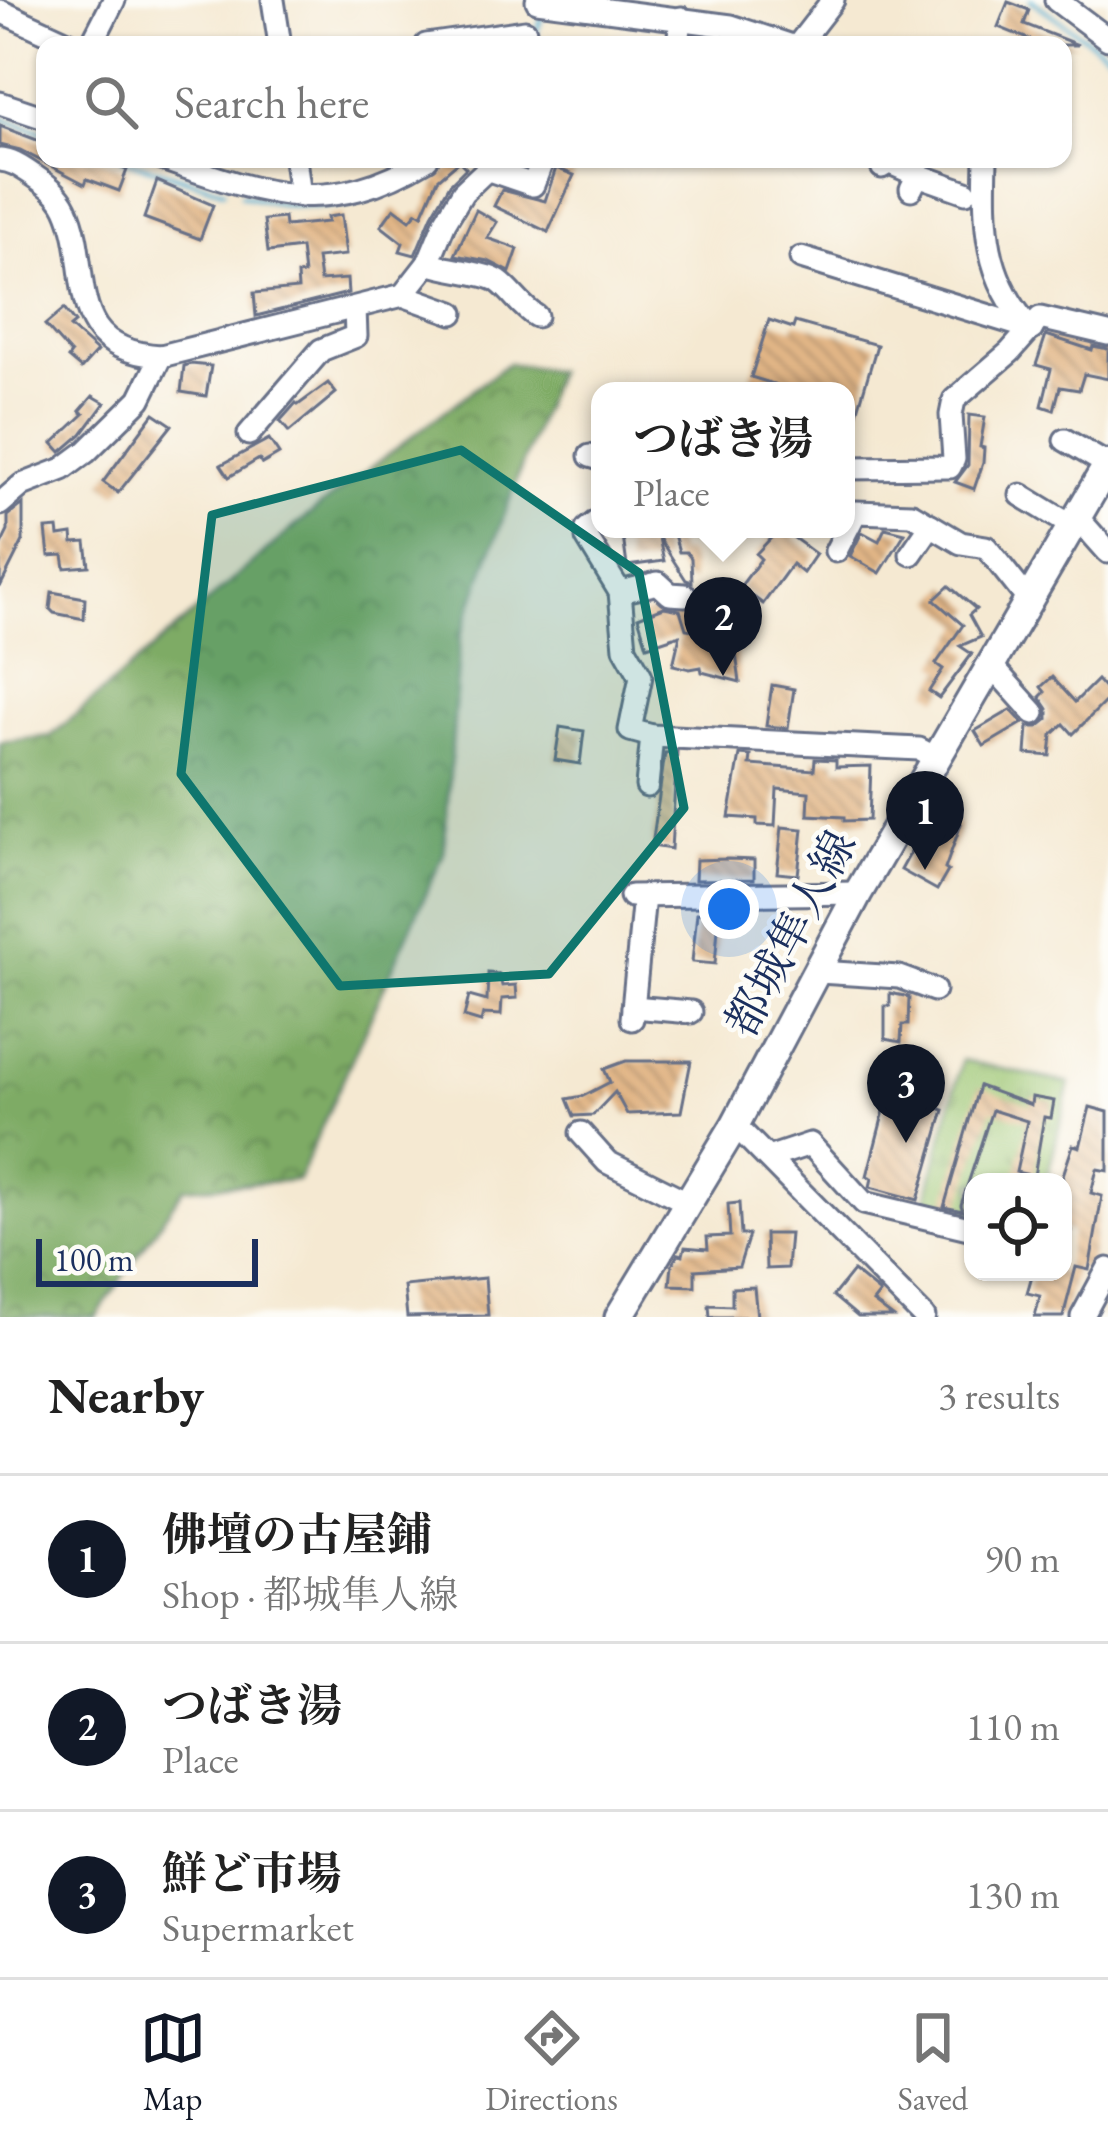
<!DOCTYPE html>
<html lang="en">
<head>
<meta charset="utf-8">
<style>
	:root { --surface:#fff; --page:#f6f6f6; --text:#222; --muted:#767676; --line:#e0e0e0; --accent:#111827 }
	body { margin:0; font-family:"EB Garamond","Noto Serif JP",serif; background:var(--page); color:var(--text) }
	.controls { position:absolute; right:36px; bottom:36px; display:grid; overflow:hidden; border-radius:24px; box-shadow:0 3px 9px #0004 }
	.controls button { width:108px; height:108px; display:grid; place-items:center; padding:0; border:0; border-bottom:3px solid var(--line); background:var(--surface); color:var(--text); font:60px sans-serif }
	.scale { position:absolute; left:36px; bottom:30px; width:222px; box-sizing:border-box; padding-left:12px; border:6px solid #1b2f5e; border-top:0; font-size:33px; line-height:42px; white-space:nowrap; color:#1b2f5e; -webkit-text-stroke:9px #fdfcf7; paint-order:stroke }
	.you { position:absolute; left:729px; top:909px; width:42px; height:42px; margin:-30px; border:9px solid #fff; border-radius:50%; background:#1a73e8; box-shadow:0 0 0 18px #1a73e833 }
	.badge { display:grid; place-items:center; width:78px; height:78px; border-radius:50%; background:var(--accent); color:#fff; font-size:39px; font-weight:700 }
	.pin { position:absolute; translate:-50% -99px; filter:drop-shadow(0 3px 6px #0008) }
	.pin::after { content:''; position:absolute; top:63px; width:42px; height:36px; background:inherit; clip-path:polygon(0 0,100% 0,50% 100%) }
	.popup { position:absolute; left:591px; top:382px; width:264px; height:156px; box-sizing:border-box; display:grid; place-content:center; border-radius:24px; background:var(--surface); filter:drop-shadow(0 3px 9px #0005); font-size:39px; white-space:nowrap; color:var(--muted) }
	.popup b { font-size:45px; color:var(--text) }
	.popup::after { content:''; position:absolute; left:50%; top:100%; margin-left:-24px; border:24px solid transparent; border-top-color:var(--surface) }
	.list { margin:0; padding:0; list-style:none }
	h2 { display:flex; justify-content:space-between; align-items:center; height:156px; margin:0; padding:0 48px; font-size:51px }
	h2 small { font-size:39px; font-weight:400; color:var(--muted) }
	.list li { display:grid; grid-template-columns:78px 1fr auto; gap:36px; align-items:center; box-sizing:border-box; height:168px; padding:0 48px; border-top:3px solid var(--line) }
	.list b { display:block; font-size:45px; white-space:nowrap }
	.list p { margin:0; font-size:39px; white-space:nowrap; color:var(--muted) }
	.list em { font-size:39px; font-style:normal; color:var(--muted) }
	.icon { flex:none; width:66px; height:66px; fill:none; stroke:currentColor; stroke-width:2; stroke-linecap:round; stroke-linejoin:round }
	.map { position:relative; flex:none; width:1108px; height:1317px; overflow:hidden }
	.search { position:absolute; background:var(--surface); box-shadow:0 3px 9px #0004; left:36px; right:36px; top:36px; height:132px; display:flex; align-items:center; gap:30px; box-sizing:border-box; padding:0 42px; border-radius:24px; color:var(--muted); font-size:45px }
	.sheet { height:660px; background:var(--surface) }
	nav { display:flex; justify-content:space-around; align-items:center; box-sizing:border-box; height:168px; border-top:3px solid var(--line); background:var(--surface); font-size:33px; color:var(--muted) }
	nav a { display:grid; justify-items:center; gap:6px }
	nav .on { color:var(--accent) }
	.map>svg:first-child { display:block }
</style>
</head>
<body>
<div class="map">
<svg width="1108" height="1317" viewBox="0 0 1108 1317">
	<defs>
		<pattern id="grass-tufts" width="24" height="20" patternUnits="userSpaceOnUse" patternTransform="scale(3)"><rect width="24" height="20" fill="#9dc673"/><path d="M3 7l-1-3M5 7V3M7 7l1-3M15 17l-1-3M17 17v-4M19 17l1-3" fill="none" stroke="#7fa162"/></pattern>
		<pattern id="forest-crowns" width="20" height="18" patternUnits="userSpaceOnUse" patternTransform="scale(3)"><rect width="20" height="18" fill="#7eab65"/><path d="M2 6a3 3 0 1 1 6 0M12 15a3 3 0 1 1 6 0" fill="none" stroke="#668c56"/></pattern>
		<pattern id="building-back-hatch" width="6" height="6" patternUnits="userSpaceOnUse" patternTransform="scale(3)"><rect width="6" height="6" fill="#e2b686"/><path d="M-1 5l2 2M0 0l6 6M5-1l2 2" fill="none" stroke="#b69471"/></pattern>
	</defs>
	<rect width="100%" height="100%" fill="#fdfcf7"/>
	<filter id="ink" filterUnits="userSpaceOnUse"><feTurbulence type="fractalNoise" baseFrequency=".00833" numOctaves="2"/><feDisplacementMap in="SourceGraphic" scale="24" xChannelSelector="R" yChannelSelector="G"/><feConvolveMatrix kernelMatrix="1 2 1 2 8 2 1 2 1" color-interpolation-filters="sRGB"/></filter>
	<filter id="wash" filterUnits="userSpaceOnUse"><feTurbulence type="fractalNoise" baseFrequency=".004" numOctaves="4" result="noise"/><feDisplacementMap in="SourceGraphic" scale="48" xChannelSelector="R" yChannelSelector="G"/><feGaussianBlur stdDeviation="2.7" result="paint"/><feColorMatrix in="noise" values="0 0 0 0 0 0 0 0 0 0 0 0 0 0 0 0 0 1.4 0 .05"/><feComposite in="paint" operator="in"/></filter>
	<g filter="url(#wash)">
		<rect width="100%" height="100%" fill="#f5e9d2"/>
		<polygon fill="url(#grass-tufts)" stroke="#5c7a68" stroke-width="3" points="962,1060 1070,1084 1046,1182 973,1182 973,1218 924,1208"/>
		<polygon fill="url(#forest-crowns)" stroke="#4c6d62" stroke-width="3" points="508,363 556,371 460,638 444,853 298,1180 184,1188 96,1317 0,1317 0,742 51,736 305,518"/>
		<g fill="none" stroke-linecap="round" stroke-linejoin="round">
			<g stroke="#54b0d2" stroke-width="4.5">
				<polyline points="1031,0 1108,54"/>
				<polyline points="532,45 544,11"/>
				<polyline points="0,118 45,133"/>
				<polyline points="122,159 224,191"/>
				<path d="M241,195c83,24 133,12 203,-36"/>
			</g>
		</g>
		<g id="blocks">
			<g fill="url(#building-back-hatch)">
				<polygon points="1008,2 1029,10 1024,24 1078,45 1035,45 1036,42 998,27"/>
				<polygon points="0,126 45,143 45,159 97,159 127,170 119,191 87,179 85,184 20,150 0,145"/>
				<polygon points="459,161 466,168 450,184 432,215 415,255 400,251 403,243 381,226 394,208 410,220 417,212 422,215 438,179"/>
				<polygon points="556,168 574,175 548,232 494,206 502,190 545,201"/>
				<polygon points="157,181 213,205 200,239 144,218"/>
				<polygon points="476,210 497,222 487,238 518,249 510,272 488,261 455,255"/>
				<polygon points="341,215 346,255 317,258 320,281 347,279 348,293 256,316 254,293 298,289 297,275 304,274 301,248 268,252 264,220 284,218 285,226 328,222 327,217"/>
				<polygon points="64,309 75,323 70,327 97,351 81,369 68,358 71,354 45,325"/>
				<polygon points="769,320 793,328 795,322 877,345 849,440 846,439 846,391 775,391 777,385 751,377"/>
				<polygon points="1046,335 1092,350 1093,346 1108,349 1108,379 1084,374 1079,390 1060,387 1054,410 1042,406 1051,369 1036,365"/>
				<polygon points="191,364 211,366 206,396 181,392 184,366"/>
				<polygon points="328,383 336,393 289,432 280,421 296,403 298,405"/>
				<polygon points="93,396 105,403 82,434 61,452 53,443 84,414 80,411"/>
				<polygon points="154,413 172,425 118,493 103,482"/>
				<polygon points="969,415 985,417 980,447 984,448 983,463 974,489 955,482 968,465"/>
				<polygon points="269,439 279,454 262,464 259,459 229,477 221,465"/>
				<polygon points="23,504 23,541 0,587 0,547 8,531 8,516"/>
				<polygon points="58,528 59,536 72,534 73,543 86,542 89,566 65,568 63,555 49,556 46,529"/>
				<polygon points="885,528 905,533 880,573 850,556 862,532 879,541"/>
				<polygon points="622,529 678,529 673,531 679,552 686,552 691,558 692,582 686,580 659,538 664,561 627,566"/>
				<polygon points="759,529 801,529 794,538 816,554 803,573 792,564 763,604 740,587 761,559 756,554 771,538"/>
				<polygon points="709,586 731,619 740,682 702,672 701,667 690,669 673,665 680,635 647,646 638,617 664,607 680,610 686,629 721,634 699,600 699,592"/>
				<polygon points="949,586 976,609 969,615 981,637 960,646 972,654 939,698 929,691 943,669 936,664 963,625 934,600"/>
				<polygon points="52,592 85,598 84,619 54,613 50,609"/>
				<polygon points="1052,677 1075,702 1097,680 1108,692 1108,699 1073,734 1064,724 1052,735 1050,756 1026,754 1028,727 1038,727 1048,719 1048,709 1040,697 1045,692 1041,687"/>
				<polygon points="772,685 794,689 788,728 766,726"/>
				<polygon points="1011,710 1023,723 984,746 975,731"/>
				<polygon points="560,727 584,731 580,764 555,760"/>
				<polygon points="677,752 671,849 652,846 665,753"/>
				<polygon points="740,755 751,756 750,765 814,770 815,759 836,760 836,767 871,766 869,820 844,821 844,817 808,815 809,792 777,789 775,826 757,825 757,819 729,817"/>
				<polygon points="942,817 961,824 945,869 948,871 937,890 901,870 912,850 927,859"/>
				<polygon points="782,827 803,829 798,875 777,873"/>
				<polygon points="728,859 754,860 754,879 695,880 696,860"/>
				<polygon points="697,913 719,916 715,964 692,962"/>
				<polygon points="488,973 499,974 502,986 516,985 517,998 502,999 501,1015 483,1014 481,1022 464,1017 469,996 487,1001"/>
				<polygon points="890,993 909,997 908,1025 902,1025 901,1042 885,1039 885,1006 890,1006"/>
				<polygon points="626,1061 691,1061 681,1112 627,1114 615,1092 593,1115 574,1116 567,1099 583,1096 610,1082 604,1069"/>
				<polygon points="914,1073 939,1081 935,1095 943,1096 940,1109 944,1110 918,1200 870,1187 872,1178 867,1176 888,1095 906,1100"/>
				<polygon points="979,1086 1031,1105 1032,1097 1054,1101 1051,1118 1044,1117 1034,1176 1016,1172 1027,1121 992,1110 961,1205 963,1211 944,1207"/>
				<polygon points="1090,1107 1108,1112 1108,1171 1097,1169 1091,1193 1102,1196 1089,1270 1076,1267 1063,1317 1035,1317 1040,1296 1027,1293 1033,1272 1063,1272 1071,1231 1063,1230 1063,1175 1073,1145 1080,1147"/>
				<polygon points="739,1203 741,1235 749,1235 739,1267 695,1270 695,1286 670,1285 672,1265 678,1254 683,1255 685,1247 708,1249 707,1237 730,1236 728,1204"/>
				<polygon points="765,1234 790,1234 787,1268 766,1269"/>
				<polygon points="853,1271 880,1293 873,1302 893,1317 858,1317 833,1296"/>
				<polygon points="485,1278 488,1315 407,1317 404,1286"/>
				<polygon points="754,1287 757,1317 710,1317 709,1305 732,1306 732,1288"/>
			</g>
		</g>
	</g>
	<g filter="url(#ink)">
		<use href="#blocks" fill-opacity="0" stroke="#677087" stroke-width="3"/>
		<g fill="none" stroke-linecap="round" stroke-linejoin="round">
			<defs>
				<g id="minor">
					<polyline points="273,0 280,45"/>
					<polyline points="1056,0 1108,39"/>
					<polyline points="537,1 731,26 789,45"/>
					<polyline points="0,11 74,45"/>
					<polyline points="91,45 114,0"/>
					<polyline points="426,45 525,31"/>
					<polyline points="678,45 681,18"/>
					<polyline points="798,45 833,0"/>
					<polyline points="0,103 45,118"/>
					<path d="M162,159c103,36 165,60 265,0"/>
					<polyline points="295,159 300,196"/>
					<path d="M986,159c-2,67 -2,118 45,170"/>
					<path d="M0,160c14,1 22,8 33,15 13,9 26,18 33,33 28,60 -7,142 95,148l242,-61 25,-32 17,-41 18,-30 35,-33"/>
					<polyline points="882,167 888,162 918,175"/>
					<polyline points="489,170 533,185 543,159"/>
					<polyline points="911,189 918,175 966,192"/>
					<polyline points="801,258 1032,329"/>
					<path d="M428,263c20,8 56,9 70,18 14,10 23,26 38,35"/>
					<polyline points="403,295 453,313"/>
					<polyline points="249,434 321,350 356,336 355,308"/>
					<polyline points="1065,440 1108,465"/>
					<polyline points="590,456 600,459"/>
					<polyline points="846,468 950,467 954,459 951,415 954,400 1010,352 1040,318 1108,334"/>
					<polyline points="1021,495 1072,526"/>
					<polyline points="0,504 22,485 63,469 86,452 140,399 161,356"/>
					<polyline points="1077,517 1108,552"/>
					<polyline points="600,519 587,529 587,538 620,592 625,648 641,676 630,730 652,736 919,749 936,758"/>
					<polyline points="836,551 856,512 912,514 961,543 986,547 1029,601"/>
					<polyline points="911,554 931,525"/>
					<polyline points="620,592 658,583 670,594 685,595"/>
					<polyline points="991,665 1034,713"/>
					<polyline points="647,786 652,736"/>
					<polyline points="631,896 858,893"/>
					<polyline points="819,972 899,977 934,990"/>
					<polyline points="633,1007 691,1012"/>
					<polyline points="632,1019 644,896"/>
					<polyline points="735,1125 924,1317"/>
					<polyline points="581,1133 607,1162 685,1201"/>
					<polyline points="768,1158 810,1144 864,1203 973,1229"/>
					<polyline points="1082,1317 1108,1269"/>
				</g>
				<polyline id="major" points="619,1317 735,1125 858,893 1108,464"/>
			</defs>
			<use href="#minor" stroke="#677087" stroke-width="27"/>
			<use href="#major" stroke="#677087" stroke-width="33"/>
			<use href="#minor" stroke="#fff" stroke-width="21"/>
			<use href="#major" stroke="#fff" stroke-width="27"/>
		</g>
	</g>
	<path fill="#0f766e" fill-opacity="0.2" stroke="#0f766e" stroke-width="9" stroke-linejoin="round" d="M461,450l178,123 45,235 -135,166 -209,12 -159,-212 31,-259z"/>
	<g text-anchor="middle" stroke-width="9" stroke-linejoin="round" paint-order="stroke">
		<g font-size="45" fill="#1b2f5e" stroke="#fdfcf7">
			<text transform="translate(790 933) rotate(-62)" y="16">都城隼人線</text>
		</g>
	</g>
</svg>
<div class="controls">
<button><svg class="icon" aria-label="locate" viewBox="0 0 24 24"><circle cx="12" cy="12" r="6"/><path d="M12 2v4M12 18v4M2 12h4M18 12h4"/></svg></button>
</div>
<div class="scale">100 m</div>
<div class="you"></div>
<div class="pin badge" style="left:925px;top:870px">1</div>
<div class="pin badge" style="left:723px;top:676px">2</div>
<div class="popup"><b>つばき湯</b>Place</div>
<div class="pin badge" style="left:906px;top:1143px">3</div>
<div class="search"><svg class="icon" aria-label="search" viewBox="0 0 24 24"><circle cx="10" cy="10" r="6"/><path d="M15 15l6 6"/></svg>Search here</div>
</div>
<section class="sheet">
<h2>Nearby<small>3 results</small></h2>
<ul class="list">
<li><span class="badge">1</span><div><b>佛壇の古屋鋪</b><p>Shop · 都城隼人線</p></div><em>90 m</em></li>
<li><span class="badge">2</span><div><b>つばき湯</b><p>Place</p></div><em>110 m</em></li>
<li><span class="badge">3</span><div><b>鮮ど市場</b><p>Supermarket</p></div><em>130 m</em></li>
</ul>
</section>
<nav>
<a class="on"><svg class="icon" aria-label="map" viewBox="0 0 24 24"><path d="M3 6l6-2 6 2 6-2v14l-6 2-6-2-6 2zM9 4v14M15 6v14"/></svg>Map</a>
<a><svg class="icon" aria-label="directions" viewBox="0 0 24 24"><path d="M12 3l9 9-9 9-9-9zM9 14v-3h6M13 9l2 2-2 2"/></svg>Directions</a>
<a><svg class="icon" aria-label="saved" viewBox="0 0 24 24"><path d="M7 4h10v16l-5-4-5 4z"/></svg>Saved</a>
</nav>
</body>
</html>
